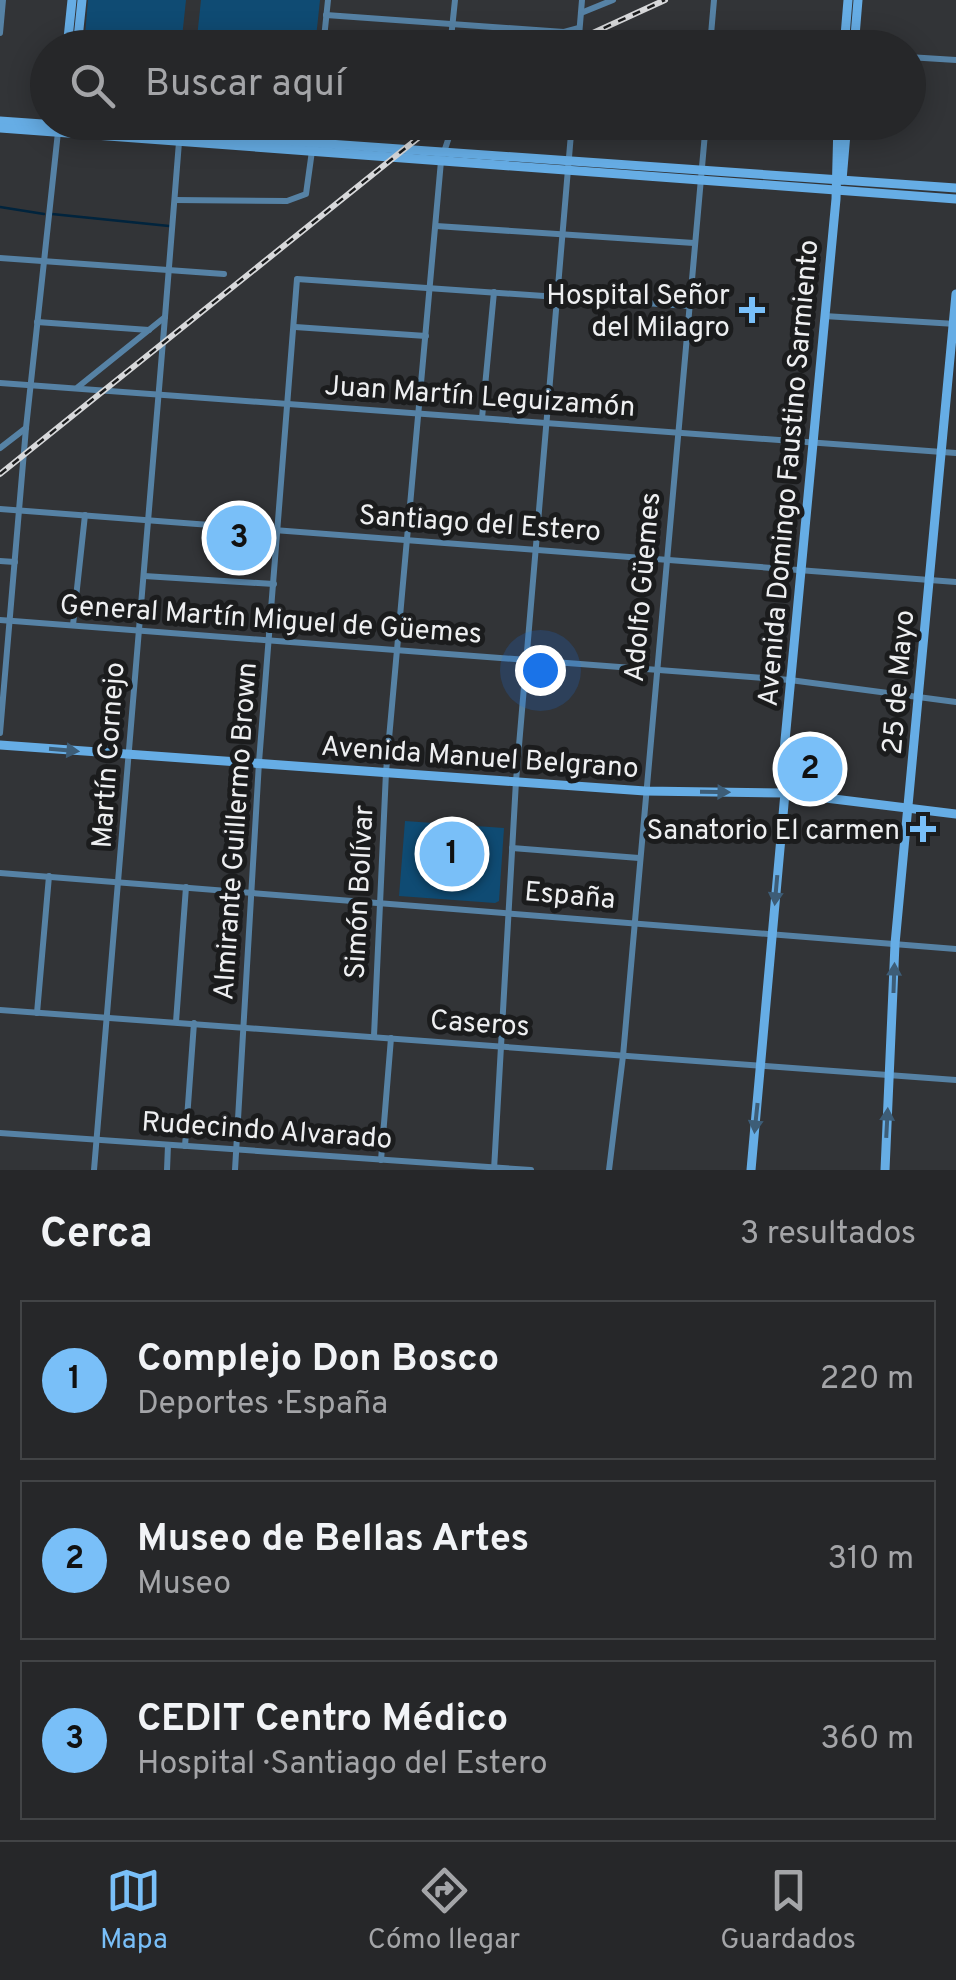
<!DOCTYPE html>
<html lang="es">
<head>
<meta charset="utf-8">
<style>
	:root { --surface:#262729; --page:#2e2f31; --text:#f1f3f6; --muted:#a4a5a8; --line:#424446; --accent:#79bff8 }
	body { margin:0; font-family:Overpass,sans-serif; background:var(--page); color:var(--text) }
	.you { position:absolute; left:540px; top:670px; width:35px; height:35px; margin:-25px; border:8px solid #fff; border-radius:50%; background:#1a73e8; box-shadow:0 0 0 15px #1a73e833 }
	.badge { display:grid; place-items:center; width:65px; height:65px; border-radius:50%; background:var(--accent); color:#111; font-size:32px; font-weight:700 }
	.pin { position:absolute; translate:-50% -50%; border:5px solid #fff; box-shadow:0 2px 10px #0006 }
	.list { margin:0; padding:0; list-style:none }
	h2 { display:flex; justify-content:space-between; align-items:center; height:130px; margin:0; padding:0 40px; font-size:42px }
	h2 small { font-size:32px; font-weight:400; color:var(--muted) }
	.list li { display:grid; grid-template-columns:65px 1fr auto; gap:30px; align-items:center; box-sizing:border-box; height:160px; margin:0 20px 20px; padding:0 20px; border:2px solid var(--line); border-radius:0px }
	.list b { display:block; font-size:38px; white-space:nowrap }
	.list p { margin:0; font-size:32px; white-space:nowrap; color:var(--muted) }
	.list em { font-size:32px; font-style:normal; color:var(--muted) }
	.icon { flex:none; width:55px; height:55px; fill:none; stroke:currentColor; stroke-width:2; stroke-linecap:round; stroke-linejoin:round }
	.map { position:relative; flex:none; width:956px; height:1170px; overflow:hidden }
	.search { position:absolute; background:var(--surface); box-shadow:0 5px 25px #0003; left:30px; right:30px; top:30px; height:110px; display:flex; align-items:center; gap:25px; box-sizing:border-box; padding:0 35px; border-radius:55px; color:var(--muted); font-size:38px }
	.sheet { height:670px; background:var(--surface) }
	nav { display:flex; justify-content:space-around; align-items:center; box-sizing:border-box; height:140px; border-top:2px solid var(--line); background:var(--surface); font-size:28px; color:var(--muted) }
	nav a { display:grid; justify-items:center; gap:5px }
	nav .on { color:var(--accent) }
	.map>svg:first-child { display:block }
</style>
</head>
<body>
<div class="map">
<svg width="956" height="1170" viewBox="0 0 956 1170">
	<rect width="100%" height="100%" fill="#323437"/>
	<g fill="#0f4b73">
		<polygon points="88,0 186,0 181,47 84,47"/>
		<polygon points="201,0 320,0 315,47 196,47"/>
		<polygon points="307,123 301,135 191,127 188,124"/>
		<polygon points="405,821 504,828 499,901 495,903 399,896"/>
	</g>
	<g fill="none" stroke-linecap="round" stroke-linejoin="round">
		<g stroke="#01243d" stroke-width="2.5">
			<polyline points="0,207 44,214"/>
			<polyline points="52,214 169,226"/>
		</g>
		<g stroke="#5682a5" stroke-width="6">
			<polyline points="581,13 613,0"/>
			<polyline points="326,15 564,32 579,28"/>
			<polyline points="0,33 3,0"/>
			<polyline points="710,46 714,0"/>
			<polyline points="323,48 328,0"/>
			<polyline points="450,48 455,0"/>
			<polyline points="578,48 582,0"/>
			<polyline points="598,48 643,41 746,48"/>
			<polyline points="908,57 956,60"/>
			<polyline points="175,200 287,201 306,194 316,122"/>
			<polyline points="436,226 694,243"/>
			<polyline points="0,258 224,274"/>
			<polyline points="824,316 956,324"/>
			<polyline points="37,322 149,330"/>
			<polyline points="295,327 426,336"/>
			<polyline points="0,383 956,453"/>
			<polyline points="78,387 165,317 179,142"/>
			<polyline points="482,418 494,292"/>
			<polyline points="0,448 26,428"/>
			<polyline points="0,509 956,582"/>
			<polyline points="0,561 15,562"/>
			<polyline points="144,576 274,584"/>
			<polyline points="0,620 790,680 956,702"/>
			<polyline points="73,625 85,515"/>
			<polyline points="0,733 26,428 58,132"/>
			<polyline points="512,848 639,858"/>
			<polyline points="0,873 956,949"/>
			<polyline points="0,1010 956,1080"/>
			<polyline points="37,1013 49,876"/>
			<polyline points="176,1022 186,887"/>
			<polyline points="374,1036 386,772 441,161 449,137 472,122"/>
			<polyline points="0,1133 531,1170"/>
			<polyline points="185,1146 194,1023"/>
			<polyline points="381,1160 391,1038"/>
			<polyline points="94,1170 165,317"/>
			<polyline points="167,1170 168,1145"/>
			<polyline points="235,1170 259,762 297,279 688,306"/>
			<polyline points="494,1170 516,781 572,122"/>
			<polyline points="609,1170 623,1056 706,122"/>
		</g>
		<g stroke="#66ade5" stroke-width="9">
			<polyline points="67,48 72,0"/>
			<polyline points="77,48 82,0"/>
			<polyline points="844,48 848,0"/>
			<polyline points="854,48 858,0"/>
			<polyline points="0,121 956,188"/>
			<polyline points="0,128 956,199"/>
			<polyline points="842,180 847,122"/>
			<polyline points="0,745 645,791 785,793 956,814"/>
			<polyline points="751,1170 785,793 781,783 836,199 838,122"/>
			<polyline points="885,1170 895,944 956,294"/>
		</g>
		<defs>
			<g id="rail">
				<polyline points="560,48 665,0"/>
				<polyline points="0,474 438,122"/>
			</g>
		</defs>
		<use href="#rail" stroke="#d7d8da" stroke-width="6"/>
		<use href="#rail" stroke="#1b1c1d" stroke-width="2.5" stroke-dasharray="8" stroke-linecap="butt"/>
	</g>
	<defs><path id="oneway-solid" d="M-6-.8H1V-3.2L6.5 0L1 3.2V.8H-6Z" transform="scale(2.5)"/></defs>
	<g fill="#3d5d77">
		<use href="#oneway-solid" transform="translate(64 750) rotate(5)"/>
		<use href="#oneway-solid" transform="translate(715 792) rotate(1)"/>
		<use href="#oneway-solid" transform="translate(776 890) rotate(95)"/>
		<use href="#oneway-solid" transform="translate(894 978) rotate(-88)"/>
		<use href="#oneway-solid" transform="translate(756 1118) rotate(96)"/>
		<use href="#oneway-solid" transform="translate(887 1123) rotate(-87)"/>
	</g>
	<g fill="#79bff8" stroke="#1b1c1d" stroke-width="4">
		<path d="M747 295h10v10h10v10h-10v10h-10v-10h-10v-10h10z"/>
		<path d="M918 814h10v10h10v10h-10v10h-10v-10h-10v-10h10z"/>
	</g>
	<g text-anchor="middle" stroke-width="10" stroke-linejoin="round" paint-order="stroke">
		<g font-size="28" fill="#eeeff1" stroke="#1b1c1d" text-anchor="end">
			<text x="730" y="304">Hospital Señor<tspan x="730" dy="32">del Milagro</tspan></text>
			<text x="900" y="839">Sanatorio El carmen</text>
		</g>
		<g font-size="28" fill="#eeeff1" stroke="#1b1c1d">
			<text transform="translate(480 395) rotate(4)" y="10">Juan Martín Leguizamón</text>
			<text transform="translate(787 473) rotate(-85)" y="10">Avenida Domingo Faustino Sarmiento</text>
			<text transform="translate(480 522) rotate(4)" y="10">Santiago del Estero</text>
			<text transform="translate(641 587) rotate(-85)" y="10">Adolfo Güemes</text>
			<text transform="translate(271 618) rotate(4)" y="10">General Martín Miguel de Güemes</text>
			<text transform="translate(897 682) rotate(-85)" y="10">25 de Mayo</text>
			<text transform="translate(107 755) rotate(-86)" y="10">Martín Cornejo</text>
			<text transform="translate(480 756) rotate(4)" y="10">Avenida Manuel Belgrano</text>
			<text transform="translate(234 831) rotate(-86)" y="10">Almirante Guillermo Brown</text>
			<text transform="translate(358 892) rotate(-87)" y="10">Simón Bolívar</text>
			<text transform="translate(570 894) rotate(5)" y="10">España</text>
			<text transform="translate(480 1022) rotate(4)" y="10">Caseros</text>
			<text transform="translate(267 1129) rotate(4)" y="10">Rudecindo Alvarado</text>
		</g>
	</g>
</svg>
<div class="you"></div>
<div class="pin badge" style="left:452px;top:854px">1</div>
<div class="pin badge" style="left:810px;top:769px">2</div>
<div class="pin badge" style="left:239px;top:538px">3</div>
<div class="search"><svg class="icon" aria-label="search" viewBox="0 0 24 24"><circle cx="10" cy="10" r="6"/><path d="M15 15l6 6"/></svg>Buscar aquí</div>
</div>
<section class="sheet">
<h2>Cerca<small>3 resultados</small></h2>
<ul class="list">
<li><span class="badge">1</span><div><b>Complejo Don Bosco</b><p>Deportes · España</p></div><em>220 m</em></li>
<li><span class="badge">2</span><div><b>Museo de Bellas Artes</b><p>Museo</p></div><em>310 m</em></li>
<li><span class="badge">3</span><div><b>CEDIT Centro Médico</b><p>Hospital · Santiago del Estero</p></div><em>360 m</em></li>
</ul>
</section>
<nav>
<a class="on"><svg class="icon" aria-label="map" viewBox="0 0 24 24"><path d="M3 6l6-2 6 2 6-2v14l-6 2-6-2-6 2zM9 4v14M15 6v14"/></svg>Mapa</a>
<a><svg class="icon" aria-label="directions" viewBox="0 0 24 24"><path d="M12 3l9 9-9 9-9-9zM9 14v-3h6M13 9l2 2-2 2"/></svg>Cómo llegar</a>
<a><svg class="icon" aria-label="saved" viewBox="0 0 24 24"><path d="M7 4h10v16l-5-4-5 4z"/></svg>Guardados</a>
</nav>
</body>
</html>
